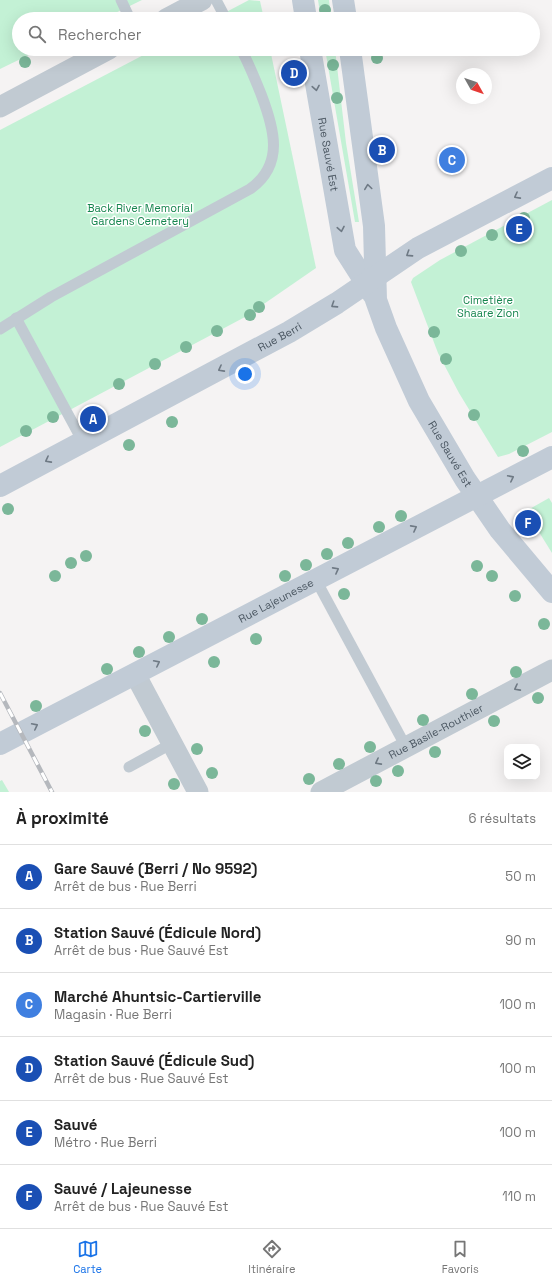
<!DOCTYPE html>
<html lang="fr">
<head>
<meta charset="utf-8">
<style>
	:root { --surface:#fff; --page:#f2f2f2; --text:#222; --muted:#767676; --line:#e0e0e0; --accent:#1a73e8 }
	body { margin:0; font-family:"Space Grotesk",sans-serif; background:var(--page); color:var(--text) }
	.controls { position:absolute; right:12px; bottom:12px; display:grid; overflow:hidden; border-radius:8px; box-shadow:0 4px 16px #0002 }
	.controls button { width:36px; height:36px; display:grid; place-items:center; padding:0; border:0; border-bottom:1px solid var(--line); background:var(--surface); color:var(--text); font:20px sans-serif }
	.compass { position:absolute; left:456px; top:68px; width:36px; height:36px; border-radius:50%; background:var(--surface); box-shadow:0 4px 16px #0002; rotate:130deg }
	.you { position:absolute; left:245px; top:374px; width:14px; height:14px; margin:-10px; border:3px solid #fff; border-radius:50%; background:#1a73e8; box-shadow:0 0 0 6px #1a73e833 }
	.badge { display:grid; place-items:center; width:26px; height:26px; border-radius:50%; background:var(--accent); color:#fff; font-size:13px; font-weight:700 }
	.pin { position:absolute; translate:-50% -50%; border:2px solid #fff; box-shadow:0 1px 4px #0006 }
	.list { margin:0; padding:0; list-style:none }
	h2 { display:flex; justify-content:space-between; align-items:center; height:52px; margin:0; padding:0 16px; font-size:17px }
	h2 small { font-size:13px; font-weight:400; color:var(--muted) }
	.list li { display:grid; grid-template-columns:26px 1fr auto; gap:12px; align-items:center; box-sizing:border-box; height:64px; padding:0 16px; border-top:1px solid var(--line) }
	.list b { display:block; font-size:15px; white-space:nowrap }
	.list p { margin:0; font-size:13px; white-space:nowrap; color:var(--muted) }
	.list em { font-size:13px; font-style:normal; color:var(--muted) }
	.icon { flex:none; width:22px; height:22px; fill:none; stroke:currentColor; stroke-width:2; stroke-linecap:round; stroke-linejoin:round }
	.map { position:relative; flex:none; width:552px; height:792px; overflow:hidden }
	.search { position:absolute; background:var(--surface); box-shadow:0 4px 16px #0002; left:12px; right:12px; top:12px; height:44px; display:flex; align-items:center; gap:10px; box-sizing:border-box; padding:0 14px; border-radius:22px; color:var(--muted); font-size:15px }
	.sheet { height:436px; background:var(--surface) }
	nav { display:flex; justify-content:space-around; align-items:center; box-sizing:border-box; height:56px; border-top:1px solid var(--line); background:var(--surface); font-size:11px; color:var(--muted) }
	nav a { display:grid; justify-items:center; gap:2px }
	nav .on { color:var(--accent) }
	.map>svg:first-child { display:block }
</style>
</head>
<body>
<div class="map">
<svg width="552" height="792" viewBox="0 0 552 792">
	<rect width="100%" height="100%" fill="#f5f3f3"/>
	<g fill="#c3f1d5">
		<polygon points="0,0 142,0 103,19 19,19 19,49 41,49 0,69"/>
		<polygon points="249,0 260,1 264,19 213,19"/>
		<polygon points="318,0 329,0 331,19 321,19"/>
		<polygon points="155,49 270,49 316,268 245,317 0,447 0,130"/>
		<polygon points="325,49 335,49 346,143 359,222 355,222"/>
		<polygon points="552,200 552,432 509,454 498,457 459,393 438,353 411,282 413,278 440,260"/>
		<polygon points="549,498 552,503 552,553 526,511"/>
		<polygon points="2,780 9,792 0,792 0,781"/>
	</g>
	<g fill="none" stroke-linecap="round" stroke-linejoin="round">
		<g stroke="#c1cad2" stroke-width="11">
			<polyline points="121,0 130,19"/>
			<polyline points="216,0 226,19"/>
			<polyline points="16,318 83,442"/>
			<path d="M0,329l51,-32 199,-108c35,-25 24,-61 11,-95 -6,-15 -12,-30 -20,-45"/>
			<polyline points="316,580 406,747"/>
			<polyline points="129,767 171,744"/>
		</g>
		<g stroke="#c1cad2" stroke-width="21">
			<polyline points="166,19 202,0"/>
			<polyline points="0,107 109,49"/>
			<polyline points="135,674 198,792"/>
			<path id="s1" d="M321,792l231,-122"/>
		</g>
		<g stroke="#c1cbd6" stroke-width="22">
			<polyline points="303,0 306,19"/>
			<polyline points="343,0 346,19"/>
			<path id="s2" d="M310,49l35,201 28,44"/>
			<path id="s3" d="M350,49l24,177 2,74 10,28 33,73 46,78 35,51 52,62"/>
			<path id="s4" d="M0,486l289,-154 48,-29 81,-55 134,-70"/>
			<path id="s5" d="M0,744l552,-287"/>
		</g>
		<defs>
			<polyline id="rail" points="0,693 52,792"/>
		</defs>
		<use href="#rail" stroke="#b5b8bd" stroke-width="4.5"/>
		<use href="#rail" stroke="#fff" stroke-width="3" stroke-dasharray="9" stroke-linecap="butt"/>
	</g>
	<g fill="#7bb799">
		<circle cx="325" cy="10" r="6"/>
		<circle cx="377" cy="58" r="6"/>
		<circle cx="25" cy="62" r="6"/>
		<circle cx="333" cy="65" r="6"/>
		<circle cx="337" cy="98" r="6"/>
		<circle cx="524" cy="218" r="6"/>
		<circle cx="492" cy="235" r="6"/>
		<circle cx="461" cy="251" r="6"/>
		<circle cx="259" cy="307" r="6"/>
		<circle cx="250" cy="315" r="6"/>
		<circle cx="217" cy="331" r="6"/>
		<circle cx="434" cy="332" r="6"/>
		<circle cx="186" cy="347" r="6"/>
		<circle cx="446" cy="359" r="6"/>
		<circle cx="155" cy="364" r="6"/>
		<circle cx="119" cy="384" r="6"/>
		<circle cx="474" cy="415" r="6"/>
		<circle cx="53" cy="417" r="6"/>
		<circle cx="172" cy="422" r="6"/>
		<circle cx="26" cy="431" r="6"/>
		<circle cx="129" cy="445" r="6"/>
		<circle cx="523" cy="451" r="6"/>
		<circle cx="8" cy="509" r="6"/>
		<circle cx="401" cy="516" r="6"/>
		<circle cx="379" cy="527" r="6"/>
		<circle cx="348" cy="543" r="6"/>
		<circle cx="327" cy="554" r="6"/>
		<circle cx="86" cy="556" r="6"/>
		<circle cx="71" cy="563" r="6"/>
		<circle cx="306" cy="565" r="6"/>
		<circle cx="477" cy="566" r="6"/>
		<circle cx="55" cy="576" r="6"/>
		<circle cx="285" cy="576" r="6"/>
		<circle cx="492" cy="576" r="6"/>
		<circle cx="344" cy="594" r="6"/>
		<circle cx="515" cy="596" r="6"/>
		<circle cx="202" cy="619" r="6"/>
		<circle cx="544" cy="624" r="6"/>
		<circle cx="169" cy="637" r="6"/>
		<circle cx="256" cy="639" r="6"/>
		<circle cx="139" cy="652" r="6"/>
		<circle cx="214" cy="662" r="6"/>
		<circle cx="107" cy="669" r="6"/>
		<circle cx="516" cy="672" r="6"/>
		<circle cx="472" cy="694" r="6"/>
		<circle cx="538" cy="698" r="6"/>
		<circle cx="36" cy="706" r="6"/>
		<circle cx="423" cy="720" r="6"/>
		<circle cx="494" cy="721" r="6"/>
		<circle cx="145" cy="731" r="6"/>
		<circle cx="370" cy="747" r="6"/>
		<circle cx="197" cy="749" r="6"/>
		<circle cx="435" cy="752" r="6"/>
		<circle cx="339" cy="764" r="6"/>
		<circle cx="398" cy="771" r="6"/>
		<circle cx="212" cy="773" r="6"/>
		<circle cx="309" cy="779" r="6"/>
		<circle cx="376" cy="781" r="6"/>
		<circle cx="174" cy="784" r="6"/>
	</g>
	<defs><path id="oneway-chevron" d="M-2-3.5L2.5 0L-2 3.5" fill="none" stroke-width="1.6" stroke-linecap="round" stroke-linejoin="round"/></defs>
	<g stroke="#6e7984">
		<use href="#oneway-chevron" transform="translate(316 88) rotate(80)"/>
		<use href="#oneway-chevron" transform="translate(368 187) rotate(-98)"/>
		<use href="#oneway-chevron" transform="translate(517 196) rotate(152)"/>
		<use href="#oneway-chevron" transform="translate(341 229) rotate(79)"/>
		<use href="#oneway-chevron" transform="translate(409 254) rotate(147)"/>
		<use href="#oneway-chevron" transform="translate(334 305) rotate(147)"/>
		<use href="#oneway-chevron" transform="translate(221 369) rotate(152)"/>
		<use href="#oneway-chevron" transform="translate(48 460) rotate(152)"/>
		<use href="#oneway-chevron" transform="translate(511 478) rotate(-27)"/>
		<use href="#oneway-chevron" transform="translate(414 528) rotate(-28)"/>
		<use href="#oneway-chevron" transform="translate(336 570) rotate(-28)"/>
		<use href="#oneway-chevron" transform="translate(157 663) rotate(-27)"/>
		<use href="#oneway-chevron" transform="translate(35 726) rotate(-27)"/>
	</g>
	<g stroke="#6e7983">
		<use href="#oneway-chevron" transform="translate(517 688) rotate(152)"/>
		<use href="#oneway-chevron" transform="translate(378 762) rotate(152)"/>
	</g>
	<g text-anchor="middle" stroke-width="3" stroke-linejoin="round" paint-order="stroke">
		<g font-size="11" fill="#4a5661" stroke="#fff">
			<text dy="4" stroke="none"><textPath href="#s2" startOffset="107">Rue Sauvé Est</textPath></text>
			<text dy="4" stroke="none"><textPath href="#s4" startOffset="317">Rue Berri</textPath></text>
			<text dy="4" stroke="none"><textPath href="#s3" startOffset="424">Rue Sauvé Est</textPath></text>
			<text dy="4" stroke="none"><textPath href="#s5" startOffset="311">Rue Lajeunesse</textPath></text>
			<text dy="4" stroke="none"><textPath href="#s1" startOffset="130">Rue Basile-Routhier</textPath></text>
		</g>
		<g font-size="11" fill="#17864f" stroke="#fff">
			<text x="140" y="212">Back River Memorial<tspan x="140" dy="13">Gardens Cemetery</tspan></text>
			<text x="488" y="304">Cimetière<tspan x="488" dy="13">Shaare Zion</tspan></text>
		</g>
	</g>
</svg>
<div class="controls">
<button><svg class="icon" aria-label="layers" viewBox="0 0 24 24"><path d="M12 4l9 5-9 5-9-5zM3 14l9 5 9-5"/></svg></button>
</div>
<svg class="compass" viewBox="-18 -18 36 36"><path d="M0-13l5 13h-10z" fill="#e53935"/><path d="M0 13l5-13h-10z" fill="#767676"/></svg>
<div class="you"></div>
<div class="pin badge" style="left:93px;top:419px;background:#1a4fb4">A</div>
<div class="pin badge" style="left:382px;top:150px;background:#1a4fb4">B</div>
<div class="pin badge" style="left:452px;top:160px;background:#3f7fe0">C</div>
<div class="pin badge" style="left:294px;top:73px;background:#1a4fb4">D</div>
<div class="pin badge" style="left:519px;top:229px;background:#1a4fb4">E</div>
<div class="pin badge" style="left:528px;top:523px;background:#1a4fb4">F</div>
<div class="search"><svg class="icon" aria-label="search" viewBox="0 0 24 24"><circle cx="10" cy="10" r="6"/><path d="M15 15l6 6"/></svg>Rechercher</div>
</div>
<section class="sheet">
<h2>À proximité<small>6 résultats</small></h2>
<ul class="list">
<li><span class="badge" style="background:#1a4fb4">A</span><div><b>Gare Sauvé (Berri / No 9592)</b><p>Arrêt de bus · Rue Berri</p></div><em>50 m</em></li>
<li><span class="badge" style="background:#1a4fb4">B</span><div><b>Station Sauvé (Édicule Nord)</b><p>Arrêt de bus · Rue Sauvé Est</p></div><em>90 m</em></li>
<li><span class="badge" style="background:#3f7fe0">C</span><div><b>Marché Ahuntsic-Cartierville</b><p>Magasin · Rue Berri</p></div><em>100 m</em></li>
<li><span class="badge" style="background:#1a4fb4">D</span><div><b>Station Sauvé (Édicule Sud)</b><p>Arrêt de bus · Rue Sauvé Est</p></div><em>100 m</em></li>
<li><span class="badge" style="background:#1a4fb4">E</span><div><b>Sauvé</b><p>Métro · Rue Berri</p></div><em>100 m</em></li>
<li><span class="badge" style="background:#1a4fb4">F</span><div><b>Sauvé / Lajeunesse</b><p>Arrêt de bus · Rue Sauvé Est</p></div><em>110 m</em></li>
</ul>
</section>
<nav>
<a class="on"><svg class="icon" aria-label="map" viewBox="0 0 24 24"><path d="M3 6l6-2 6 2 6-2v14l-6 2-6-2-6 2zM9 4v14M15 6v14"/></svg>Carte</a>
<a><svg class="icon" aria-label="directions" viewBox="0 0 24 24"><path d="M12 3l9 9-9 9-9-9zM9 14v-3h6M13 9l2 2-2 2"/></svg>Itinéraire</a>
<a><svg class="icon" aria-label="saved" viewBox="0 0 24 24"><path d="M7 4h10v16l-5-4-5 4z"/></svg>Favoris</a>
</nav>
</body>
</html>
